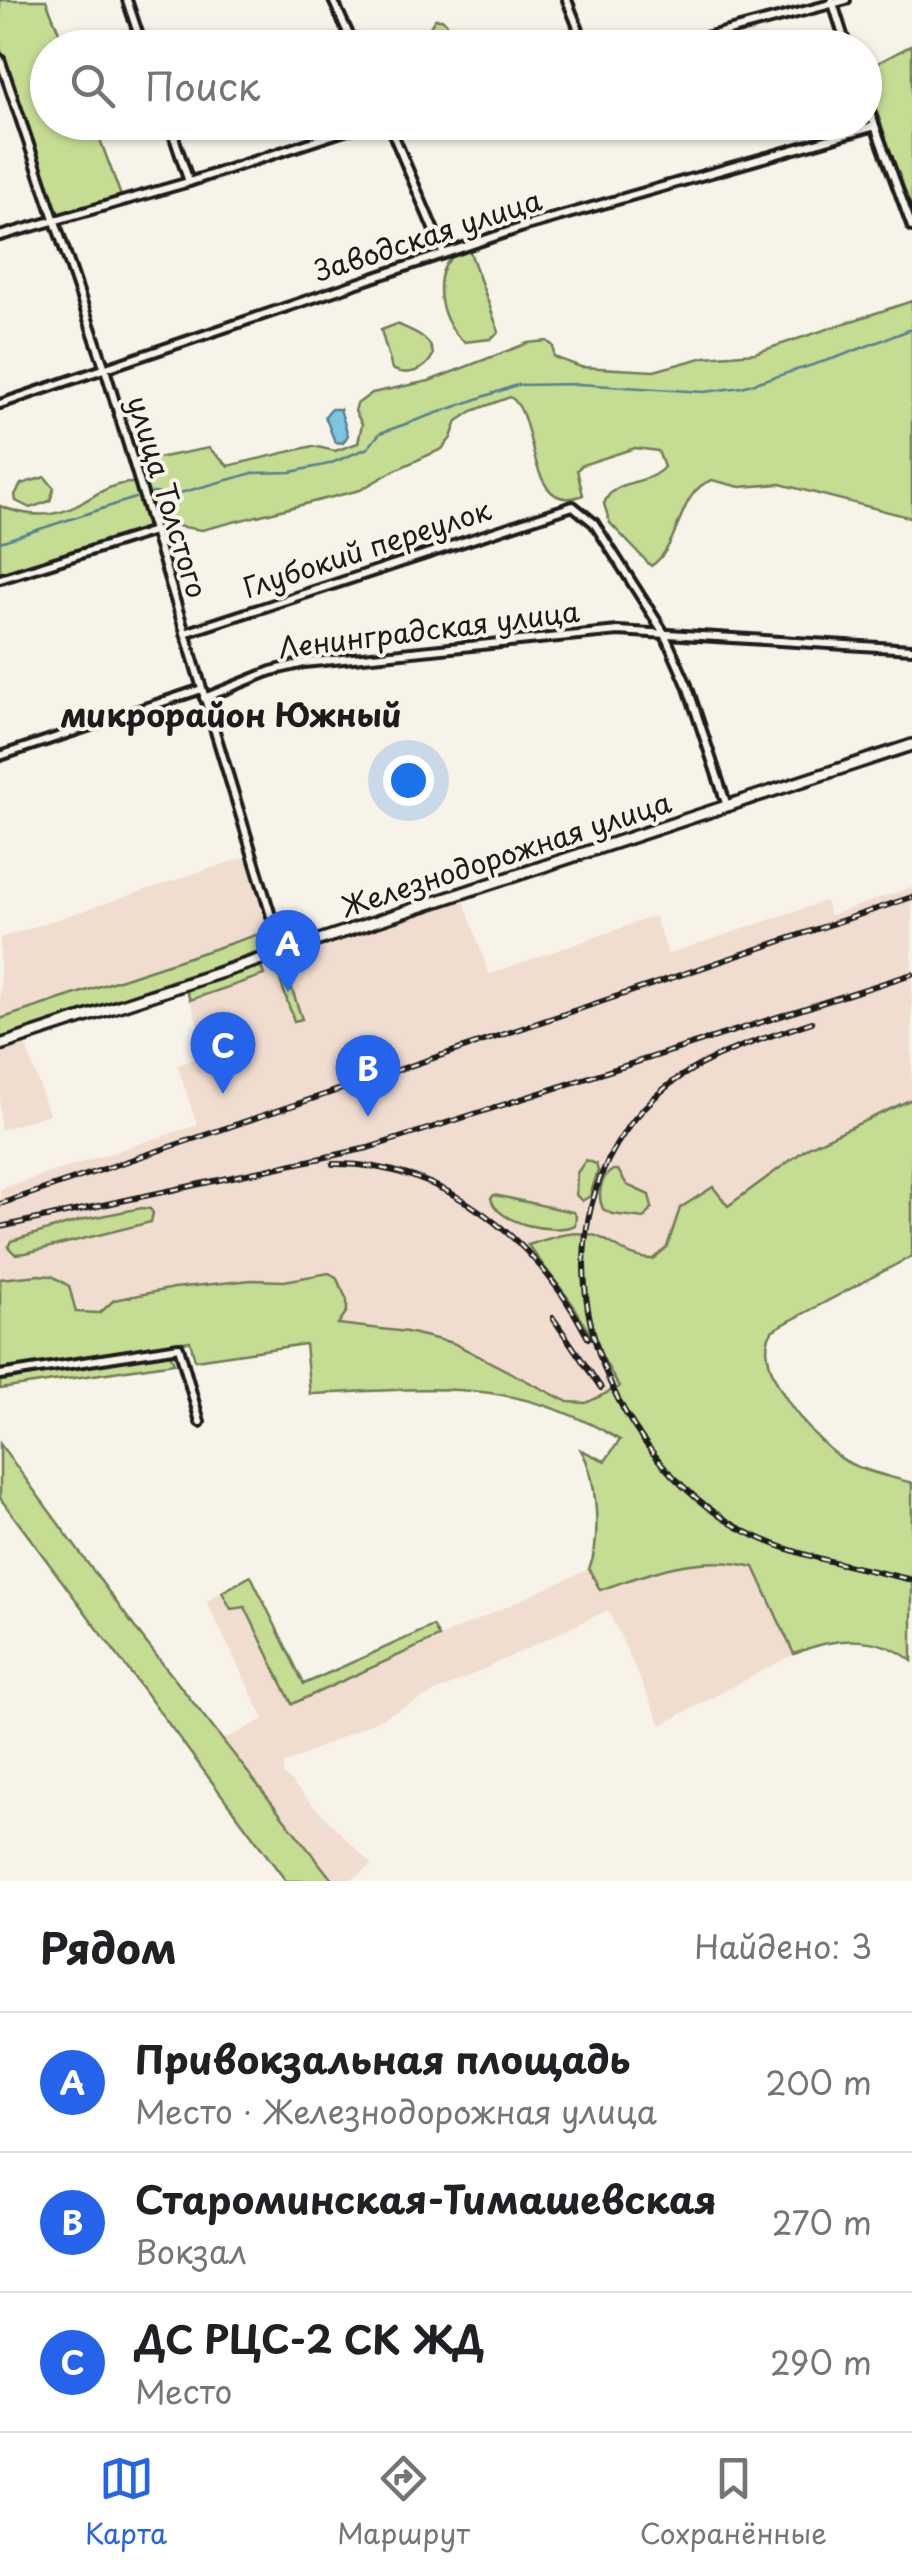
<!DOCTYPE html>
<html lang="ru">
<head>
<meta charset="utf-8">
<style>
	:root { --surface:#fff; --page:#f2f2f2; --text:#202124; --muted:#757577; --line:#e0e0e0; --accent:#2563eb }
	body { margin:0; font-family:"Playpen Sans",sans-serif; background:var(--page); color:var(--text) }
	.you { position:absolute; left:408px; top:780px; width:35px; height:35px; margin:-25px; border:8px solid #fff; border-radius:50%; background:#1a73e8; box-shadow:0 0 0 15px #1a73e833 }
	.badge { display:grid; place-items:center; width:65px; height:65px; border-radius:50%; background:var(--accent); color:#fff; font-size:32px; font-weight:700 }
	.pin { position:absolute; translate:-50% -82px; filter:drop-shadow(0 2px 5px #0008) }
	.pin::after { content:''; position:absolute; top:52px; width:35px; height:30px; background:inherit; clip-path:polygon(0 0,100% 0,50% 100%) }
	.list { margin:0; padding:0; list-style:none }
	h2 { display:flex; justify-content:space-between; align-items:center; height:130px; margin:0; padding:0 40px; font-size:42px }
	h2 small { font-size:32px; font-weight:400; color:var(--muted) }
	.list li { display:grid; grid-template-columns:65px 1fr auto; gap:30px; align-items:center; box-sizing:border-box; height:140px; padding:0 40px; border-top:2px solid var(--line) }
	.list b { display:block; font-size:38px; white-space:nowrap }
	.list p { margin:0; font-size:32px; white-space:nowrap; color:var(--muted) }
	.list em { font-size:32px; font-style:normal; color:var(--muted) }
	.icon { flex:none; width:55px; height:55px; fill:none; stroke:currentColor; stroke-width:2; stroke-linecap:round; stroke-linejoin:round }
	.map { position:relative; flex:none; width:912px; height:1881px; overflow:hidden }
	.search { position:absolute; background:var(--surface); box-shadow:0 2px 8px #0004; left:30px; right:30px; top:30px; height:110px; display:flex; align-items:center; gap:25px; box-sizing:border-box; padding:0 35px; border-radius:55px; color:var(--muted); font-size:38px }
	.sheet { height:550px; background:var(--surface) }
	nav { display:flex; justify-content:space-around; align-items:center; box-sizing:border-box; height:140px; border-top:2px solid var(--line); background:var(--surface); font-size:28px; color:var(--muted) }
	nav a { display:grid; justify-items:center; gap:5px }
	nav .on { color:var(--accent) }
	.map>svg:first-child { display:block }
</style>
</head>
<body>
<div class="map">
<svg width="912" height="1881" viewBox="0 0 912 1881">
	<rect width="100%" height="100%" fill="#f7f3e8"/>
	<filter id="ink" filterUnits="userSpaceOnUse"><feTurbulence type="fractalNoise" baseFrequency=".01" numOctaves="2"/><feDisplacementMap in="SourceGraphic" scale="20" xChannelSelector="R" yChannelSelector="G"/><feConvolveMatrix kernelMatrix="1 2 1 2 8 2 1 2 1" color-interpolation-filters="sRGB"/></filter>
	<g filter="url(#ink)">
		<g fill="#f1ddd0">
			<polygon points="248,856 271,930 0,1019 0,938"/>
			<polygon points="912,887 912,1099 810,1146 728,1206 713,1187 680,1208 667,1247 653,1259 638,1259 595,1235 529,1245 574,1306 619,1387 586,1403 568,1402 468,1350 438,1338 336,1324 342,1287 329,1273 284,1281 252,1280 174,1288 114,1300 105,1310 83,1315 76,1312 71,1292 39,1275 0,1279 0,1189 197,1125 177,1065 208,1054 186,988 463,898 489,974 655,916 668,954 825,901 830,915"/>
			<polygon points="25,1043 49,1114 0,1130 0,1051"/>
			<polygon points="725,1560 754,1567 794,1654 661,1725 608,1610 285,1764 283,1774 372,1865 349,1881 333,1881 223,1740 264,1719 206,1601 222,1592 231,1609 245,1606 293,1704 589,1569 600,1590 667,1567"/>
		</g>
		<g fill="#c5dc93" stroke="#707c58" stroke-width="2.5">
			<polygon points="0,0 46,0 65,47 48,48 48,122 94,123 121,196 58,214 0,48"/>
			<polygon points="435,19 442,19 454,32 458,47 392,47 422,40"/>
			<polygon points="912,45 912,213 864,75 870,67"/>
			<path d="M469,249l30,83 -9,7 -25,3c-29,-19 -39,-86 4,-93z"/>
			<path d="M912,301v217l-132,-34 -40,3 -28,-7c-35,11 -31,67 -61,86l-41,-43 -6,-19c9,-27 43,-17 60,-37l-6,-16 -23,-3 -53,17 -5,5 6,25c-58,24 -44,-83 -73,-98l-38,14 -15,10 -6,17 -9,11 -47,21 -35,20 -158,40 -45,-7 -17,-58 7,-5 62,-12 19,18 85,-20 22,5 23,-8 4,-19 -7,-13 2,-7 15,-11 57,-12 99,-38 19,-2 6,5 1,11 27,10 73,4 51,-14 50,-4z"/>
			<path d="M397,324c15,7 34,12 36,31 -7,16 -26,22 -41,14l-11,-39z"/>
			<polygon points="45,477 54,488 50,501 30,508 16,501 15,495 21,484"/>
			<path d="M134,483l14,45 -148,47v-69c25,10 51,13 76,0 20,-11 36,-24 58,-23z"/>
			<polygon points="271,930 277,946 0,1038 0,1019"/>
			<polygon points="283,962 302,1019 294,1021 275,965"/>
			<polygon points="260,964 264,975 190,1000 186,989"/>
			<path d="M912,1099v157l-139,74c-27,34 46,119 78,134 19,9 41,13 61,19v178c-35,-28 -79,-24 -118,-7l-40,-87c-54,-14 -103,5 -154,23l-11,-21c13,-29 8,-92 -8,-119l24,11 15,-21c-109,-65 -190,-51 -310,-46l-5,-50 -110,16 -5,-19 -190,29v-91l39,-4 13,1 17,10 7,26 24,1 14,-13 60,-12 78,-8 32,1 45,-8 7,4 11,23v11l-9,13 69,8 46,11 115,59 18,1 33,-16 -45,-81 -46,-61c20,-6 44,-16 65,-10 22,6 35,25 60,24l14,-12 13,-39 33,-21 15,19 82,-60z"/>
			<polygon points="586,1160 596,1164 598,1171 590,1196 582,1201 576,1195 577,1173"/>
			<path d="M613,1170h5l9,15 22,10 3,13 -8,10 -32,-4 -9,-5c-6,-13 -3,-32 10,-39z"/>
			<path d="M494,1195l79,17 3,4 -1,9c-21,10 -79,-1 -84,-27z"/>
			<polygon points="142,1208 150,1209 153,1213 151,1222 26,1253 15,1254 8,1247 11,1241 85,1219"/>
			<polygon points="170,1353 174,1363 0,1389 0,1381"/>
			<polygon points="0,1444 141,1636 333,1881 286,1881 0,1498"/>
			<polygon points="251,1576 304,1684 433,1626 439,1637 292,1704 245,1607 231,1609 222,1592"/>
		</g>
		<polygon fill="#7ec5de" stroke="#578190" stroke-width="2.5" points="331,409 340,409 348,435 343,443 335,442 325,416"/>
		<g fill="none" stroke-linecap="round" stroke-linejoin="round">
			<g stroke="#578190" stroke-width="2.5">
				<polyline points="152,493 176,494 253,473 291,472 329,464 368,448 380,433 517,385 579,384 704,392 742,387 838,357 912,329"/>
				<polyline points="0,542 135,498"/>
			</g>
			<defs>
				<g id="street">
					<polyline points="127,0 143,48"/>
					<polyline points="333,0 355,48"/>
					<polyline points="567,0 586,48"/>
					<polyline points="832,0 847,48"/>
					<polyline points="664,48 846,0"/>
					<polyline points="0,59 105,369 282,952"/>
					<polyline points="864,96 912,227"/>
					<polyline points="169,122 189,182"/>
					<polyline points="388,122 443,252"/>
					<polyline points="0,236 189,182 372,122"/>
					<polyline points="0,404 526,226 875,126"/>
					<polyline points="0,579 154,531"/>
					<polyline points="185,633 573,506 594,523 664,633 687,685 727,806"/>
					<polyline points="204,698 271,671 304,663 618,631 912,649"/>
					<polyline points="0,756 202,689"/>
					<polyline points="0,1375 179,1347 200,1422"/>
				</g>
				<polyline id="secondary" points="0,1045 912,745"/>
			</defs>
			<use href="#street" stroke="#1c1c1c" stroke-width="14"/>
			<use href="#secondary" stroke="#1c1c1c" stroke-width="16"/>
			<use href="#street" stroke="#f7f3e8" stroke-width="6"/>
			<use href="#secondary" stroke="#f7f3e8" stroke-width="9"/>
			<defs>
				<g id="rail">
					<path d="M812,1022c-55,19 -113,34 -156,74 -133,126 -66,340 76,428 53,32 120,41 180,56"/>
					<path d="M333,1164c112,-2 206,78 255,174"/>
					<polyline points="0,1204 912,897"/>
					<polyline points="0,1227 368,1148 912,974"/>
					<polyline points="553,1318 601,1388"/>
				</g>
			</defs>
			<use href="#rail" stroke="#1c1c1c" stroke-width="6"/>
			<use href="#rail" stroke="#f7f3e8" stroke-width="2.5" stroke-dasharray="8" stroke-linecap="butt"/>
		</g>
	</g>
	<g text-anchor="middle" stroke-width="8" stroke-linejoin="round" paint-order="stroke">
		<g font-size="28" fill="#1c1c1c" stroke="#f7f3e8">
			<text transform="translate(428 236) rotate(-18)" y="10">Заводская улица</text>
			<text transform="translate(167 497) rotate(73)" y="10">улица Толстого</text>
			<text transform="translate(367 549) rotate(-18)" y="10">Глубокий переулок</text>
			<text transform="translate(429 630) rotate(-7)" y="10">Ленинградская улица</text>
			<text transform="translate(506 855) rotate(-18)" y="10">Железнодорожная улица</text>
		</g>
		<g font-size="32" font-weight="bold" fill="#1c1c1c" stroke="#f7f3e8">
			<text x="231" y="727">микрорайон Южный</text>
		</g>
	</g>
</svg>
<div class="you"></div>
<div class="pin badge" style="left:288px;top:992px">A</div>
<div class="pin badge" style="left:368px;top:1117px">B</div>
<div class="pin badge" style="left:223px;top:1094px">C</div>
<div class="search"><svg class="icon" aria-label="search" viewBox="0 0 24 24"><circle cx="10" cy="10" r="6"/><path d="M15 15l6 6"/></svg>Поиск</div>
</div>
<section class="sheet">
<h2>Рядом<small>Найдено: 3</small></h2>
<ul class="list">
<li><span class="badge">A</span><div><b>Привокзальная площадь</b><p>Место · Железнодорожная улица</p></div><em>200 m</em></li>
<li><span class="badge">B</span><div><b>Староминская-Тимашевская</b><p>Вокзал</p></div><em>270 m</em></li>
<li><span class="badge">C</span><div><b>ДС РЦС-2 СК ЖД</b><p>Место</p></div><em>290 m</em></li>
</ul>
</section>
<nav>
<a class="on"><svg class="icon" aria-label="map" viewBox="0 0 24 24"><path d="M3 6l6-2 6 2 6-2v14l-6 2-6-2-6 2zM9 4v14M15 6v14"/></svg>Карта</a>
<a><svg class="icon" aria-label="directions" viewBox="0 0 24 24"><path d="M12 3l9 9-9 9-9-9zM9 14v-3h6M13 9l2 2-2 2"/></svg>Маршрут</a>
<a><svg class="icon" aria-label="saved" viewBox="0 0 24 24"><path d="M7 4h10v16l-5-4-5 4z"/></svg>Сохранённые</a>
</nav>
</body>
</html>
